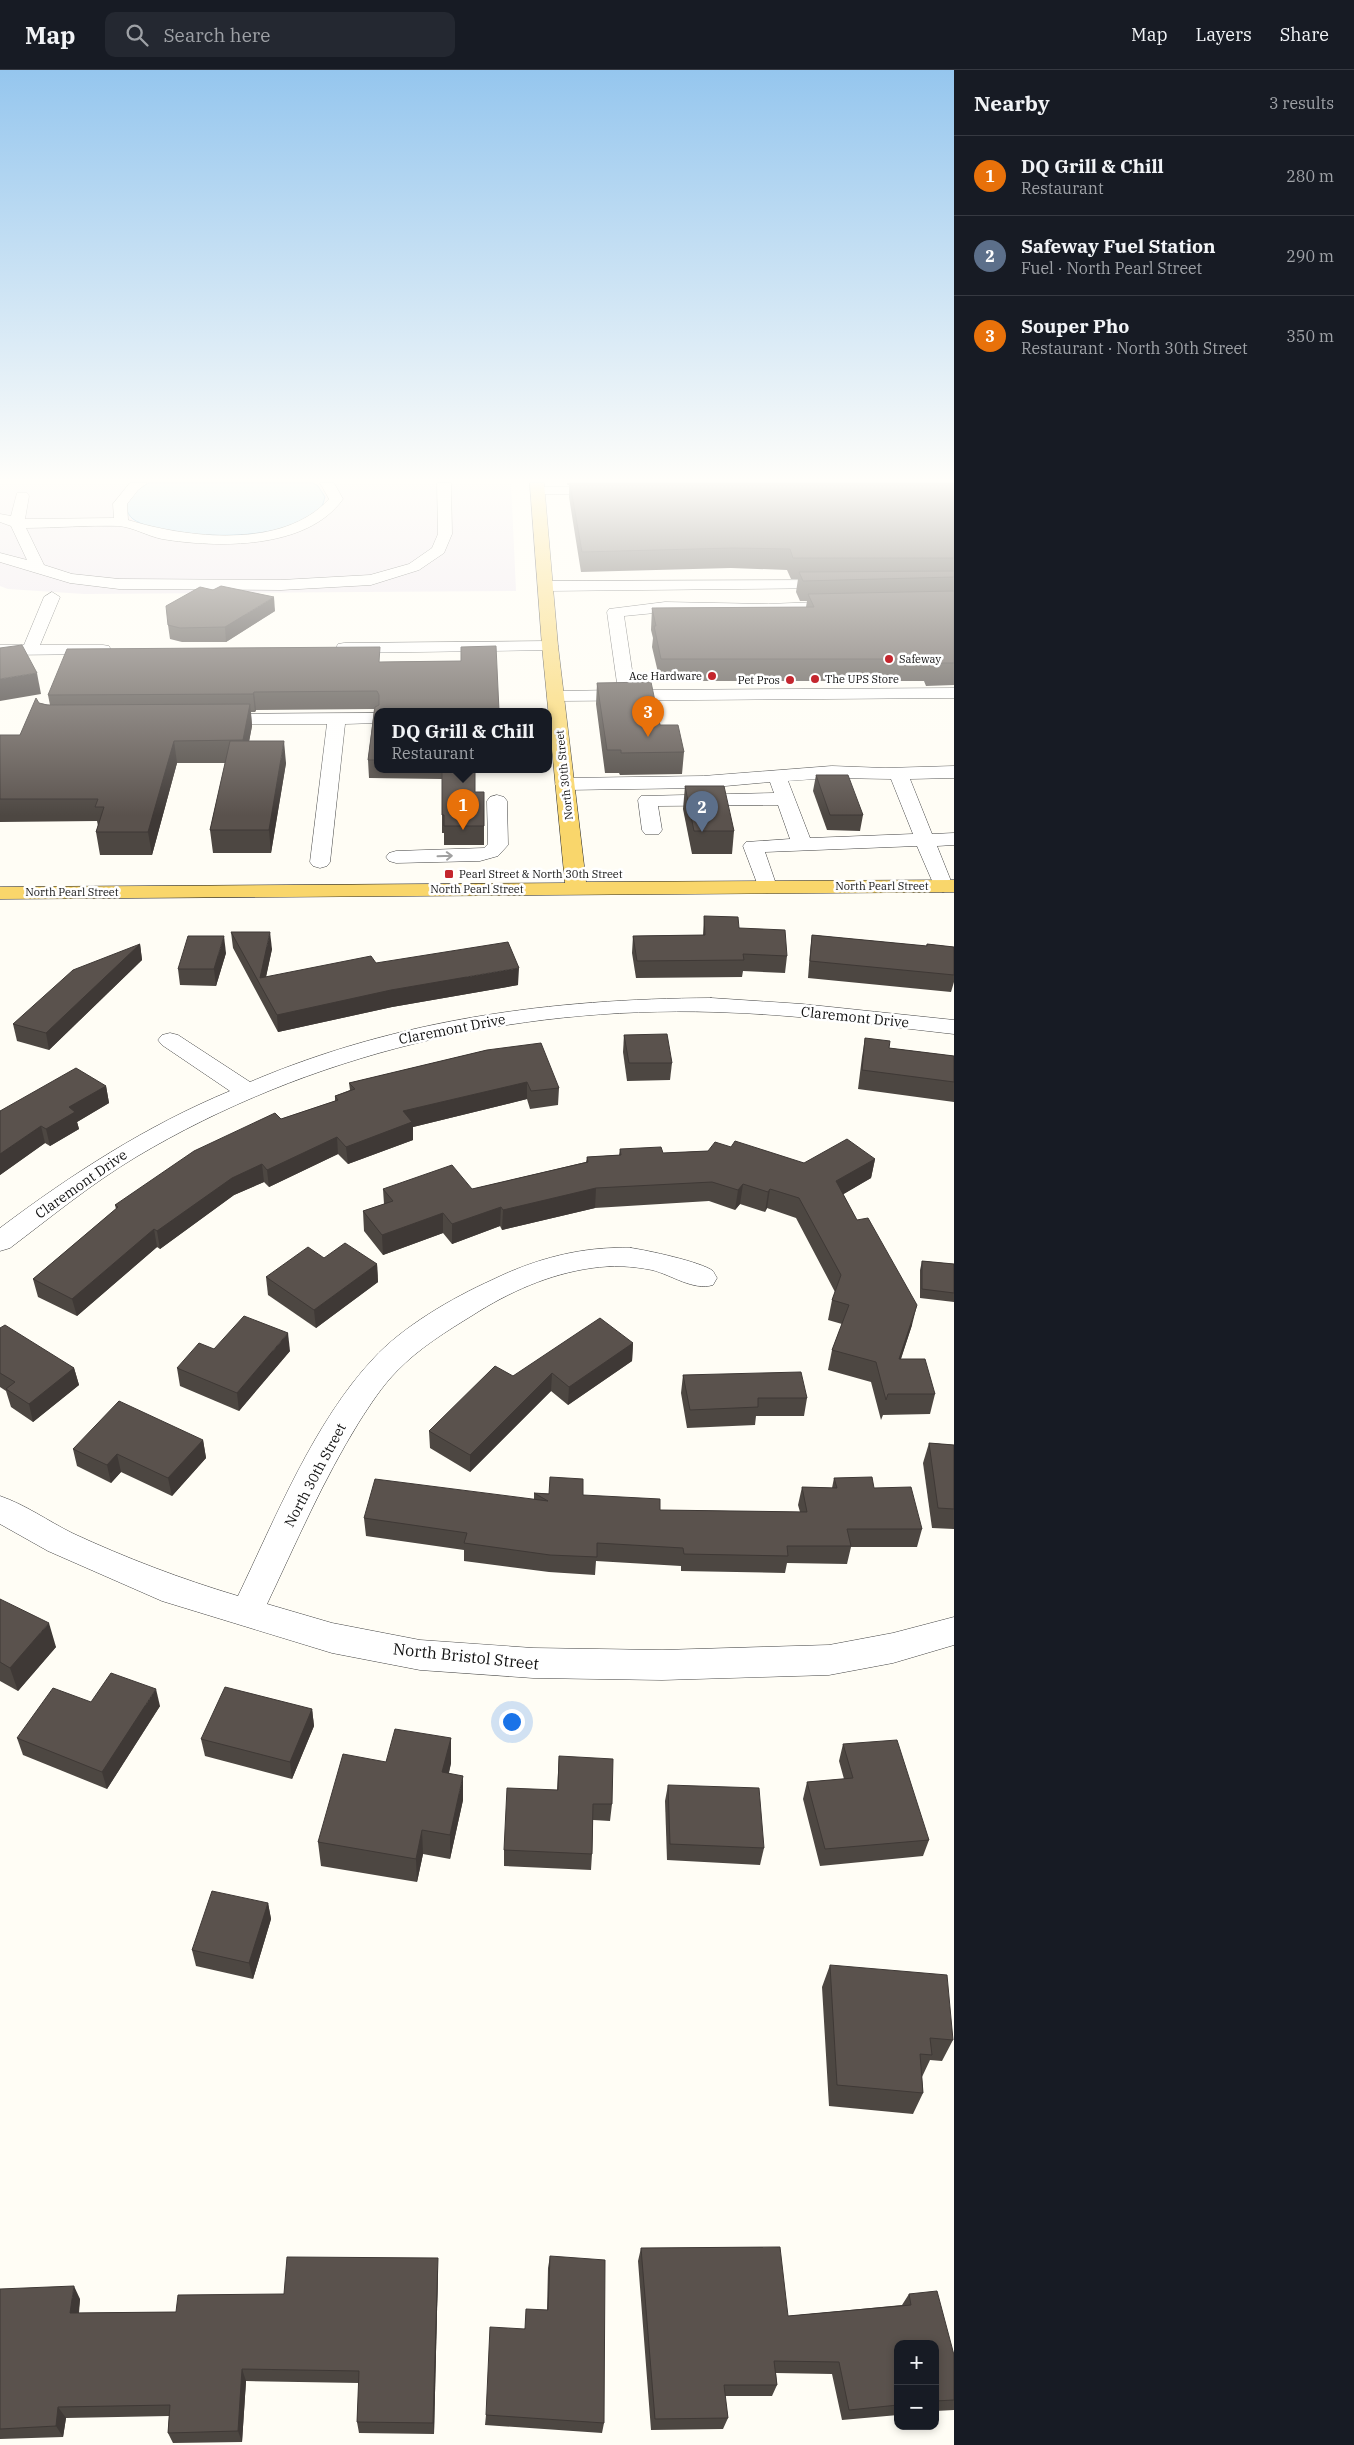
<!DOCTYPE html>
<html lang="en">
<head>
<meta charset="utf-8">
<style>
	:root { --surface:#171b24; --page:#242831; --text:#f1f3f6; --muted:#9ea1a6; --line:#363941; --accent:#db2777 }
	body { margin:0; font-family:"IBM Plex Serif",serif; background:var(--page); color:var(--text) }
	.controls { position:absolute; right:15px; bottom:15px; display:grid; overflow:hidden; border-radius:10px; box-shadow:0 2px 8px #0003 }
	.controls button { width:45px; height:45px; display:grid; place-items:center; padding:0; border:0; border-bottom:1px solid var(--line); background:var(--surface); color:var(--text); font:25px sans-serif }
	.you { position:absolute; left:511px; top:1651px; width:18px; height:18px; margin:-12px; border:4px solid #fff; border-radius:50%; background:#1a73e8; box-shadow:0 0 0 8px #1a73e833 }
	.badge { display:grid; place-items:center; width:32px; height:32px; border-radius:50%; background:var(--accent); color:#fff; font-size:16px; font-weight:700 }
	.pin { position:absolute; translate:-50% -41px; filter:drop-shadow(0 1px 2px #0008) }
	.pin::after { content:''; position:absolute; top:26px; width:18px; height:15px; background:inherit; clip-path:polygon(0 0,100% 0,50% 100%) }
	.popup { position:absolute; left:374px; top:638px; width:178px; height:65px; box-sizing:border-box; display:grid; place-content:center; border-radius:10px; background:var(--surface); filter:drop-shadow(0 1px 4px #0005); font-size:16px; white-space:nowrap; color:var(--muted) }
	.popup b { font-size:19px; color:var(--text) }
	.popup::after { content:''; position:absolute; left:50%; top:100%; margin-left:-10px; border:10px solid transparent; border-top-color:var(--surface) }
	.list { margin:0; padding:0; list-style:none }
	h2 { display:flex; justify-content:space-between; align-items:center; height:65px; margin:0; padding:0 20px; font-size:21px }
	h2 small { font-size:16px; font-weight:400; color:var(--muted) }
	.list li { display:grid; grid-template-columns:32px 1fr auto; gap:15px; align-items:center; box-sizing:border-box; height:80px; padding:0 20px; border-top:1px solid var(--line) }
	.list b { display:block; font-size:19px; white-space:nowrap }
	.list p { margin:0; font-size:16px; white-space:nowrap; color:var(--muted) }
	.list em { font-size:16px; font-style:normal; color:var(--muted) }
	.icon { flex:none; width:28px; height:28px; fill:none; stroke:currentColor; stroke-width:2; stroke-linecap:round; stroke-linejoin:round }
	.map { position:relative; flex:none; width:954px; height:2375px; overflow:hidden }
	header { display:flex; align-items:center; gap:30px; box-sizing:border-box; height:70px; padding:0 25px; background:var(--surface); border-bottom:1px solid var(--line) }
	header strong { font-size:24px }
	nav { display:flex; gap:28px; margin-inline-start:auto; font-size:18px }
	.search { width:350px; height:45px; background:var(--page); display:flex; align-items:center; gap:12px; box-sizing:border-box; padding:0 18px; border-radius:10px; color:var(--muted); font-size:19px }
	main { display:flex }
	aside { flex:1; background:var(--surface) }
	.map>svg:first-child { display:block }
</style>
</head>
<body>
<header>
<strong>Map</strong>
<div class="search"><svg class="icon" aria-label="search" viewBox="0 0 24 24"><circle cx="10" cy="10" r="6"/><path d="M15 15l6 6"/></svg>Search here</div>
<nav><a>Map</a><a>Layers</a><a>Share</a></nav>
</header>
<main>
<div class="map">
<svg width="954" height="2375" viewBox="0 0 954 2375">
	<rect width="100%" height="100%" fill="#fffdf5"/>
	<polygon fill="#eee6ef" points="0,413 511,413 516,521 84,524 8,519 0,516"/>
	<path fill="#b9e0f7" stroke="#3f96cf" d="M149,413h164l5,3 7,11c-1,3 -2,8 -4,11 -25,35 -155,34 -188,11 -4,-3 -6,-8 -8,-13l4,-11z"/>
	<g fill="none" stroke-linecap="round" stroke-linejoin="round">
		<defs>
			<g id="minor">
				<path d="M130,413h17l-9,7 -11,14 1,16c59,18 155,30 201,-21l-9,-16h14l9,16c-36,51 -126,49 -181,40 -15,-3 -29,-12 -44,-13 -30,-1 -61,2 -92,2l18,37 28,9 47,5 162,1 89,-5 39,-11 23,-16 6,-14 -1,-51h14l1,51 -8,19 -25,17 -48,15 -90,5 -162,-1 -49,-6 -70,-21v-9l27,7 -16,-34 -11,-4v-8l11,2 6,-23h10l2,3 -4,23 89,-1 -1,-14z"/>
				<polygon points="538,417 606,417 613,421 606,425 533,424 531,421 533,418"/>
				<polygon points="835,510 843,515 840,518 547,521 539,516 547,511"/>
				<polygon points="52,522 60,527 40,575 103,575 109,576 111,580 109,584 0,585 0,575 24,575 44,527"/>
				<polygon points="844,531 850,533 852,536 850,539 768,544 665,542 624,546 635,620 954,618 954,628 556,631 550,630 547,626 550,622 556,621 618,620 607,542 609,539 665,532 768,534"/>
				<polygon points="550,571 556,572 558,576 556,580 344,583 338,582 336,578 338,574 344,573"/>
				<polygon points="378,643 378,653 345,654 330,792 327,796 320,798 313,796 310,792 327,654 215,654 209,653 206,649 209,645 215,644"/>
				<path d="M832,696l53,2 69,-2v12l-44,1 22,55 22,-1v12l-17,1 16,40 -3,4 -7,2 -7,-2 -19,-44 -152,6 12,35 -3,4 -7,2 -7,-2 -17,-45 3,-4 44,-3 -12,-34 -120,1 4,24 -3,4h-14l-3,-4 -4,-30 3,-4 133,-3 -4,-11 -67,6 -138,2 -7,-2 -3,-4 3,-4 7,-2 138,-2zM832,708l59,1 22,55 -103,4 -22,-57z"/>
				<polygon points="497,725 504,727 507,731 508,775 498,786 480,791 396,793 389,791 386,787 389,783 396,781 484,778 488,774 487,731 490,727"/>
				<path d="M711,928l91,6 152,16v14c-80,-9 -160,-20 -240,-22 -201,-6 -405,42 -578,145 -45,27 -85,60 -126,91l-10,3v-23c72,-54 146,-102 230,-137l-68,-46 -4,-5 4,-5 8,-2 8,2 72,47c148,-63 301,-83 461,-84z"/>
				<path d="M631,1178c15,2 71,14 82,23 0,0 4,7 4,7l-4,7c-20,6 -41,-10 -61,-15 -20,-4 -40,-5 -60,-2 -43,6 -83,24 -119,47 -26,16 -54,33 -76,56 -15,15 -27,34 -38,51 -36,58 -63,121 -92,182l65,19 88,17 113,8 129,2 167,-5 64,-12 61,-16v28l-61,18 -64,12 -167,5 -129,-2 -113,-8 -88,-17 -170,-52 -114,-50 -48,-27v-28c26,9 48,25 72,37 54,25 109,46 166,63 37,-77 76,-174 135,-237 29,-32 79,-61 119,-79 43,-21 90,-34 139,-32z"/>
			</g>
			<polygon id="major" points="530,413 544,413 558,576 586,812 954,810 954,822 0,829 0,817 565,813 542,576"/>
		</defs>
		<use href="#minor" stroke="#444" stroke-width="1"/>
		<use href="#major" stroke="#222" stroke-width="1"/>
		<use href="#minor" fill="#fff" fill-rule="evenodd"/>
		<use href="#major" fill="#f9d66b" fill-rule="evenodd"/>
	</g>
	<g fill="#4d4742">
		<polygon points="567,413 954,413 954,615 926,616 924,611 660,611 652,577 653,568 651,560 652,538 806,537 807,531 800,531 796,522 798,509 791,509 787,500 731,498 581,502 569,427 569,415 567,415"/>
		<polygon points="275,541 226,572 182,572 170,569 168,555"/>
		<polygon points="496,576 378,641 378,699 475,699 475,722 484,722 484,775 444,775 444,763 442,763 442,709 369,708 368,690 374,639 256,640 255,642 251,642 252,656 249,671 286,693 271,783 213,783 210,760 225,693 177,693 152,785 100,785 96,762 98,756 97,751 0,752 0,665 20,665 39,633 50,635 48,625 381,592 461,591"/>
		<polygon points="597,613 660,655 684,682 682,704 620,705 619,703 605,703 596,634"/>
		<polygon points="816,705 863,745 860,761 827,760 813,721"/>
		<polygon points="685,716 734,761 732,784 692,784 683,739"/>
		<polygon points="704,846 739,858 787,886 785,903 743,901 742,907 636,908 632,883 633,866 703,865"/>
		<polygon points="231,862 272,879 266,907 376,893 518,915 392,937 278,962 233,878"/>
		<polygon points="812,865 926,876 927,874 954,877 954,912 951,922 808,908 810,882"/>
		<polygon points="140,874 142,890 49,980 17,971 13,954"/>
		<polygon points="226,883 216,916 180,915 178,899"/>
		<polygon points="624,965 672,993 670,1010 627,1011 623,982"/>
		<polygon points="865,968 889,978 954,986 954,1032 858,1019 862,987"/>
		<polygon points="487,980 559,1018 558,1035 530,1039 527,1029 413,1057 413,1070 348,1094 338,1084 269,1117 264,1112 234,1125 160,1179 157,1177 77,1246 38,1227 33,1209 116,1139 115,1135 281,1049 335,1031 335,1026 350,1020 349,1013"/>
		<polygon points="106,1016 109,1033 77,1052 79,1059 50,1076 45,1073 0,1105 0,1041"/>
		<polygon points="731,1077 804,1093 875,1089 871,1108 843,1124 912,1255 901,1289 935,1324 930,1344 883,1345 881,1350 871,1312 828,1300 832,1280 842,1254 828,1250 832,1230 835,1222 796,1148 767,1138 765,1142 740,1134 735,1140 709,1131 595,1138 502,1160 500,1156 452,1174 443,1163 383,1185 364,1161 363,1141 384,1134 383,1119 472,1119 586,1092 587,1087 619,1085 620,1079 663,1083 708,1081"/>
		<polygon points="324,1188 377,1194 378,1212 316,1258 268,1225 266,1207"/>
		<polygon points="922,1191 954,1194 954,1232 920,1228 920,1200"/>
		<polygon points="0,1258 74,1298 79,1315 33,1352 11,1337 6,1321 0,1317"/>
		<polygon points="633,1273 632,1291 568,1335 551,1321 470,1402 430,1378 429,1361 513,1306"/>
		<polygon points="214,1279 290,1281 239,1341 180,1316 177,1298"/>
		<polygon points="683,1305 807,1328 804,1346 756,1346 755,1355 687,1358 681,1323"/>
		<polygon points="203,1370 206,1388 172,1426 121,1402 111,1413 77,1396 73,1379"/>
		<polygon points="929,1373 954,1375 954,1459 932,1458 923,1393"/>
		<polygon points="834,1408 874,1418 922,1459 917,1477 851,1477 847,1494 787,1493 785,1503 681,1501 681,1496 596,1491 595,1505 549,1502 464,1491 464,1480 366,1466 364,1448 534,1429 534,1423 583,1425 660,1440 800,1442 798,1435 802,1417 832,1418"/>
		<polygon points="0,1529 56,1577 18,1621 0,1611"/>
		<polygon points="91,1632 160,1636 107,1719 23,1685 17,1668"/>
		<polygon points="312,1639 314,1656 292,1709 205,1686 201,1669"/>
		<polygon points="451,1668 451,1693 449,1703 463,1730 450,1789 423,1784 417,1812 321,1796 318,1772 386,1692"/>
		<polygon points="843,1674 929,1770 923,1786 820,1796 803,1729 807,1712 844,1709 839,1691"/>
		<polygon points="559,1686 612,1734 610,1751 593,1750 592,1784 591,1800 504,1796 504,1780 557,1720"/>
		<polygon points="668,1715 764,1778 760,1795 667,1790 665,1731"/>
		<polygon points="268,1833 271,1849 253,1909 196,1896 192,1880"/>
		<polygon points="830,1895 953,1970 942,1991 930,1990 922,2007 923,2023 913,2044 829,2036 822,1917"/>
		<polygon points="641,2178 788,2246 902,2235 909,2224 954,2285 954,2340 935,2341 935,2274 898,2274 898,2345 842,2350 832,2304 776,2303 777,2315 772,2326 725,2326 728,2348 723,2359 651,2360 638,2191"/>
		<polygon points="550,2186 604,2353 602,2363 485,2355 486,2345 524,2259 547,2240 548,2198"/>
		<polygon points="438,2201 434,2364 359,2363 357,2352 359,2313 246,2311 242,2372 173,2373 168,2363 169,2346 66,2348 63,2367 0,2369 0,2219 80,2229 79,2243 176,2242 284,2224"/>
	</g>
	<g fill="#3f3936">
		<polygon points="274,527 275,541 226,572 225,557"/>
		<polygon points="37,603 41,624 0,631 0,609"/>
		<polygon points="254,622 256,640 255,642 253,624"/>
		<polygon points="250,634 252,656 245,693 243,670"/>
		<polygon points="174,671 177,693 152,785 148,762"/>
		<polygon points="284,671 286,693 271,783 269,760"/>
		<polygon points="270,862 272,879 263,920 260,908"/>
		<polygon points="224,866 226,883 216,916 214,899"/>
		<polygon points="140,874 142,890 49,980 46,963"/>
		<polygon points="519,898 518,915 392,937 278,962 277,945 391,920"/>
		<polygon points="527,1012 527,1029 413,1057 413,1070 348,1094 346,1077 403,1041"/>
		<polygon points="106,1016 109,1033 77,1052 79,1059 50,1076 46,1059 69,1037"/>
		<polygon points="41,1056 45,1073 0,1105 0,1084"/>
		<polygon points="337,1067 338,1084 269,1117 267,1100"/>
		<polygon points="875,1089 871,1108 832,1131 836,1111"/>
		<polygon points="262,1094 264,1112 234,1125 160,1179 157,1161 232,1108"/>
		<polygon points="743,1114 740,1134 735,1140 738,1120"/>
		<polygon points="596,1118 595,1138 502,1160 503,1140"/>
		<polygon points="770,1119 767,1138 765,1142 768,1122"/>
		<polygon points="501,1137 500,1156 452,1174 452,1154"/>
		<polygon points="443,1143 443,1163 383,1185 382,1165"/>
		<polygon points="154,1159 157,1177 77,1246 72,1229"/>
		<polygon points="377,1194 378,1212 316,1258 314,1240"/>
		<polygon points="917,1235 912,1255 894,1309 899,1289"/>
		<polygon points="288,1263 290,1281 239,1341 237,1323"/>
		<polygon points="633,1273 632,1291 568,1335 569,1317"/>
		<polygon points="74,1298 79,1315 33,1352 29,1334"/>
		<polygon points="552,1303 551,1321 470,1402 470,1385"/>
		<polygon points="203,1370 206,1388 172,1426 168,1408"/>
		<polygon points="117,1384 121,1402 111,1413 107,1395"/>
		<polygon points="49,1553 56,1577 18,1621 10,1598"/>
		<polygon points="156,1619 160,1636 107,1719 102,1702"/>
		<polygon points="312,1639 314,1656 292,1709 290,1692"/>
		<polygon points="451,1668 451,1693 443,1727 442,1702"/>
		<polygon points="463,1706 463,1730 450,1789 450,1765"/>
		<polygon points="422,1760 423,1784 417,1812 416,1789"/>
		<polygon points="268,1833 271,1849 253,1909 249,1893"/>
		<polygon points="438,2188 438,2201 434,2364 433,2353"/>
		<polygon points="74,2216 80,2229 77,2255 70,2243"/>
		<polygon points="242,2299 246,2311 242,2372 238,2361"/>
		<polygon points="58,2337 66,2348 63,2367 56,2356"/>
	</g>
	<g fill="#5a524d" stroke="#3f3936">
		<polygon points="570,413 954,413 954,488 793,488 790,479 733,478 582,482"/>
		<polygon points="954,501 954,507 803,511 799,502"/>
		<polygon points="221,516 274,527 225,557 180,558 168,555 166,536 200,517 213,520"/>
		<polygon points="954,521 954,593 930,593 928,589 661,589 654,556 656,556 652,538 814,537 808,524"/>
		<polygon points="22,575 37,603 0,609 0,578"/>
		<polygon points="496,576 499,641 378,641 378,690 368,690 375,637 379,635 379,625 377,621 254,622 253,624 48,625 67,579 380,577 379,592 461,591 461,577"/>
		<polygon points="651,612 660,655 678,655 684,682 621,683 621,680 607,680 597,613"/>
		<polygon points="36,628 39,633 47,635 250,634 243,670 174,671 148,762 96,762 104,737 95,737 98,729 0,729 0,665 20,665"/>
		<polygon points="230,671 284,671 269,760 210,760"/>
		<polygon points="442,699 475,699 475,722 484,722 484,756 444,756 444,745 442,745"/>
		<polygon points="816,705 848,705 863,745 830,745"/>
		<polygon points="685,716 724,716 734,761 694,761"/>
		<polygon points="704,846 738,847 739,858 785,860 787,886 743,884 744,890 637,891 633,866 705,865"/>
		<polygon points="231,862 270,862 260,908 371,886 376,893 508,872 519,898 391,920 277,945"/>
		<polygon points="812,865 927,876 927,874 954,877 954,905 810,891"/>
		<polygon points="188,866 224,866 214,899 178,899"/>
		<polygon points="140,874 46,963 13,954 73,900"/>
		<polygon points="667,964 672,993 629,993 624,965"/>
		<polygon points="865,968 890,971 889,978 954,986 954,1012 862,1000"/>
		<polygon points="541,973 559,1018 531,1021 527,1012 403,1041 412,1052 346,1077 337,1067 267,1100 262,1094 232,1108 157,1161 154,1159 72,1229 33,1209 118,1137 115,1135 194,1081 275,1043 281,1049 338,1030 335,1026 355,1019 349,1013 487,980"/>
		<polygon points="76,998 106,1016 69,1037 75,1042 46,1059 41,1056 0,1084 0,1041"/>
		<polygon points="847,1069 875,1089 836,1111 857,1150 868,1148 917,1235 899,1289 925,1289 935,1324 888,1324 886,1330 876,1292 832,1280 849,1235 832,1230 841,1205 799,1128 770,1119 768,1122 743,1114 738,1120 712,1112 596,1118 503,1140 501,1137 452,1154 443,1143 382,1165 363,1141 393,1131 383,1119 452,1095 472,1119 588,1092 587,1087 621,1085 620,1079 661,1077 663,1083 708,1081 715,1072 731,1077 735,1071 804,1093"/>
		<polygon points="345,1173 377,1194 314,1240 266,1207 308,1177 324,1188"/>
		<polygon points="922,1191 954,1194 954,1223 922,1219"/>
		<polygon points="244,1246 288,1263 237,1323 177,1298 199,1273 214,1279"/>
		<polygon points="600,1248 633,1273 569,1317 552,1303 470,1385 429,1361 495,1296 513,1306"/>
		<polygon points="5,1255 74,1298 29,1334 6,1319 15,1312 0,1303 0,1258"/>
		<polygon points="801,1302 807,1328 758,1328 758,1337 690,1340 683,1305"/>
		<polygon points="119,1331 203,1370 168,1408 117,1384 107,1395 73,1379"/>
		<polygon points="929,1373 954,1375 954,1439 938,1438"/>
		<polygon points="550,1407 583,1409 583,1425 660,1429 660,1440 807,1442 802,1417 837,1418 834,1408 872,1407 874,1418 911,1417 922,1459 847,1459 851,1476 787,1476 788,1486 684,1484 683,1478 597,1473 597,1487 550,1485 464,1473 467,1463 364,1448 375,1409 548,1431 534,1423 549,1424"/>
		<polygon points="0,1529 49,1553 10,1598 0,1592"/>
		<polygon points="111,1603 156,1619 102,1702 17,1668 53,1618 91,1632"/>
		<polygon points="225,1617 312,1639 290,1692 201,1669"/>
		<polygon points="395,1659 451,1668 442,1702 463,1706 450,1765 422,1760 416,1789 318,1772 343,1684 386,1692"/>
		<polygon points="897,1670 929,1770 825,1779 807,1712 853,1708 843,1674"/>
		<polygon points="559,1686 613,1689 612,1734 593,1734 592,1784 504,1780 507,1718 558,1720"/>
		<polygon points="668,1715 759,1718 764,1778 670,1774"/>
		<polygon points="212,1821 268,1833 249,1893 192,1880"/>
		<polygon points="830,1895 947,1905 953,1970 930,1968 932,1985 920,1984 923,2023 837,2015"/>
		<polygon points="780,2177 788,2246 911,2235 909,2224 937,2221 954,2285 954,2330 935,2331 935,2274 898,2274 898,2335 849,2340 839,2292 774,2291 777,2315 724,2315 728,2348 655,2349 641,2178"/>
		<polygon points="550,2186 605,2190 604,2353 486,2345 490,2257 525,2259 526,2239 548,2240"/>
		<polygon points="287,2187 438,2188 433,2353 357,2352 359,2301 242,2299 238,2361 168,2363 170,2335 58,2337 56,2356 0,2359 0,2219 74,2216 70,2243 176,2242 178,2225 284,2224"/>
	</g>
	<defs><path id="oneway-shaft" d="M-6 0H5M1.5-3L5.5 0L1.5 3" fill="none" stroke-width="1.6" stroke-linecap="round" stroke-linejoin="round" transform="scale(1.25)"/></defs>
	<use stroke="#a0a0a0" href="#oneway-shaft" transform="translate(445 786) rotate(-2)"/>
	<linearGradient id="sky" x2="0" y2="1"><stop stop-color="#95c6ee"/><stop offset="0.55" stop-color="#fffefa"/><stop offset="1" stop-color="#fffefa" stop-opacity="0"/></linearGradient>
	<rect width="954" height="746" fill="url(#sky)"/>
	<g fill="#c4262e" stroke="#fff" stroke-width="2">
		<circle cx="889" cy="589" r="5"/>
		<circle cx="712" cy="606" r="5"/>
		<circle cx="815" cy="609" r="5"/>
		<circle cx="790" cy="610" r="5"/>
		<rect x="444" y="799" width="10" height="10" rx="2.5"/>
	</g>
	<g text-anchor="middle" stroke-width="5" stroke-linejoin="round" paint-order="stroke">
		<g font-size="11" fill="#111" stroke="#fff" text-anchor="start">
			<text x="899" y="593">Safeway</text>
			<text x="702" y="610" text-anchor="end">Ace Hardware</text>
			<text x="825" y="613">The UPS Store</text>
			<text x="780" y="614" text-anchor="end">Pet Pros</text>
			<text x="459" y="808">Pearl Street &amp; North 30th Street</text>
		</g>
		<g font-size="11" fill="#111" stroke="#fff">
			<text transform="translate(564 705) rotate(-96)" y="4">North 30th Street</text>
			<text x="882" y="820">North Pearl Street</text>
			<text x="477" y="823">North Pearl Street</text>
			<text x="72" y="826">North Pearl Street</text>
		</g>
		<g font-size="14" fill="#111" stroke="#fff">
			<text transform="translate(855 947) rotate(6)" y="5">Claremont Drive</text>
			<text transform="translate(452 959) rotate(-11)" y="5">Claremont Drive</text>
			<text transform="translate(81 1114) rotate(-35)" y="5">Claremont Drive</text>
			<text transform="translate(315 1405) rotate(-62)" y="5">North 30th Street</text>
		</g>
		<g font-size="16" fill="#111" stroke="#fff">
			<text transform="translate(466 1586) rotate(6)" y="6">North Bristol Street</text>
		</g>
	</g>
</svg>
<div class="controls">
<button>+</button>
<button>−</button>
</div>
<div class="you"></div>
<div class="pin badge" style="left:463px;top:760px;background:#e8710a">1</div>
<div class="popup"><b>DQ Grill &amp; Chill</b>Restaurant</div>
<div class="pin badge" style="left:702px;top:762px;background:#5c6f8a">2</div>
<div class="pin badge" style="left:648px;top:667px;background:#e8710a">3</div>
</div>
<aside>
<h2>Nearby<small>3 results</small></h2>
<ul class="list">
<li><span class="badge" style="background:#e8710a">1</span><div><b>DQ Grill &amp; Chill</b><p>Restaurant</p></div><em>280 m</em></li>
<li><span class="badge" style="background:#5c6f8a">2</span><div><b>Safeway Fuel Station</b><p>Fuel · North Pearl Street</p></div><em>290 m</em></li>
<li><span class="badge" style="background:#e8710a">3</span><div><b>Souper Pho</b><p>Restaurant · North 30th Street</p></div><em>350 m</em></li>
</ul>
</aside>
</main>
</body>
</html>
